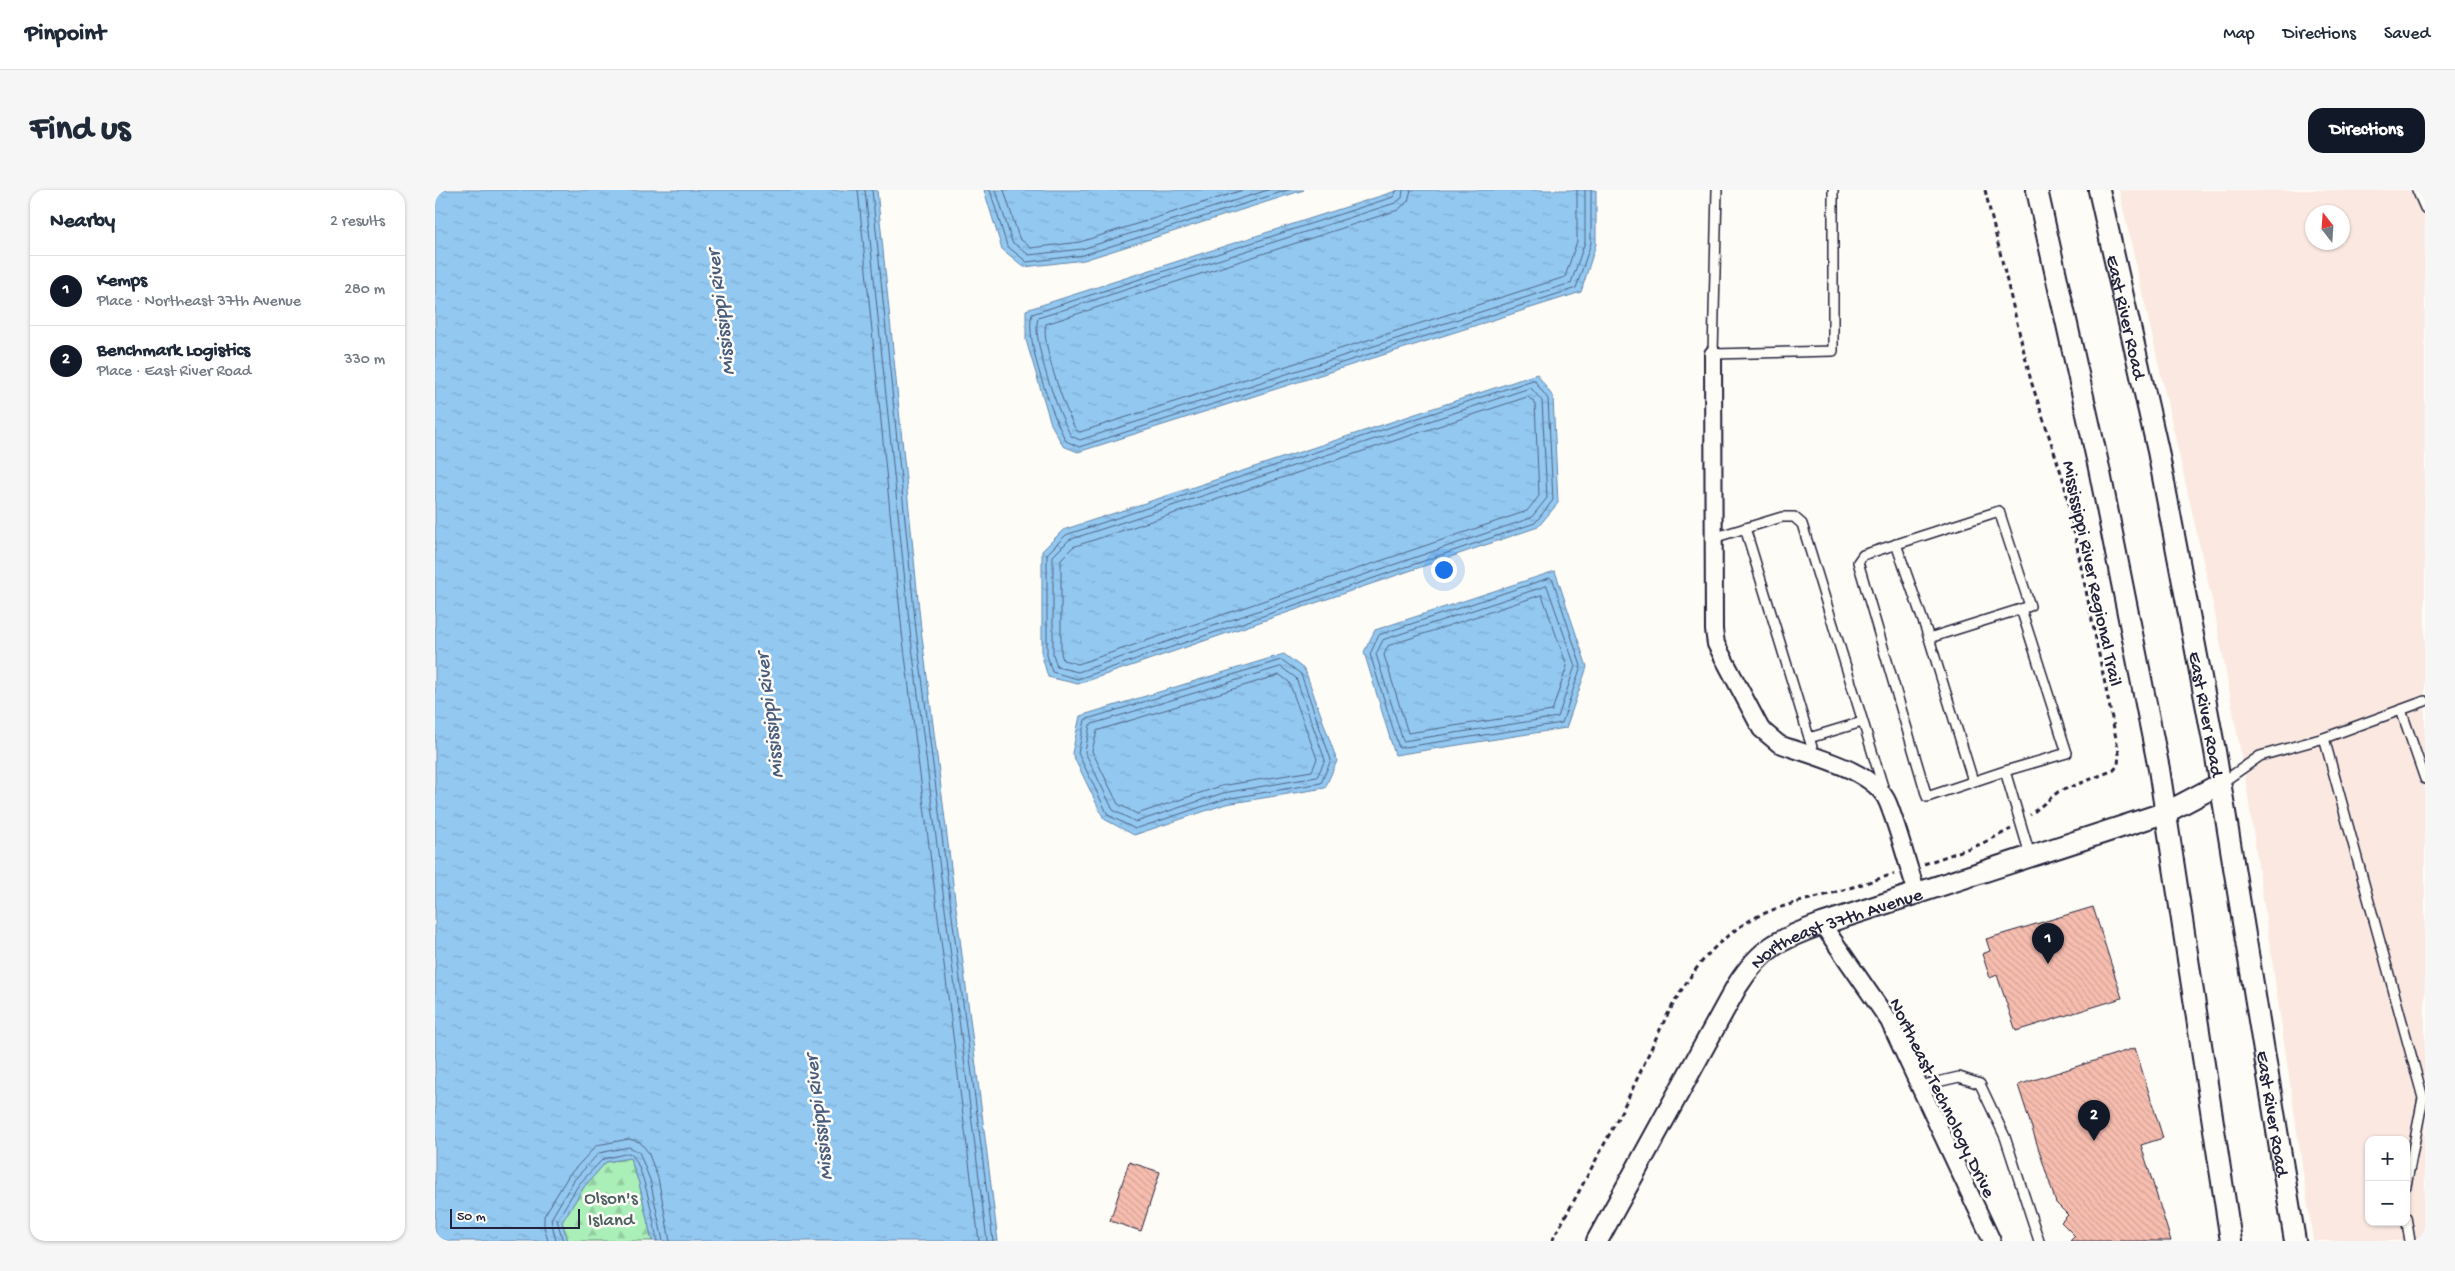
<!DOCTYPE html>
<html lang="en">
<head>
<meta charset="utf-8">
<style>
	:root { --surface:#fff; --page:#f6f6f7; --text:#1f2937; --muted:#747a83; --line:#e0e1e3; --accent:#111827 }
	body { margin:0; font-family:"Gochi Hand",sans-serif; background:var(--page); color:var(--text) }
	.controls { position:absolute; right:15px; bottom:15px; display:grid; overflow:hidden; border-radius:10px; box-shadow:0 1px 4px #0004 }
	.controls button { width:45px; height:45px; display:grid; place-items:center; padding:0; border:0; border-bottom:1px solid var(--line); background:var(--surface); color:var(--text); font:25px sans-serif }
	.compass { position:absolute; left:1870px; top:15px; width:45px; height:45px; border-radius:50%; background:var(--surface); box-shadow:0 1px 4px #0004; rotate:343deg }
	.scale { position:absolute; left:15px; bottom:12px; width:130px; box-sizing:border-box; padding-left:5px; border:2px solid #22223b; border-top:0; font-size:14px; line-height:18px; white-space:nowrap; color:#22223b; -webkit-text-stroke:4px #fdfcf7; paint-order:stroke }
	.you { position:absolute; left:1008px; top:379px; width:18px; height:18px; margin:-12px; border:4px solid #fff; border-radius:50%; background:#1a73e8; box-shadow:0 0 0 8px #1a73e833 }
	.badge { display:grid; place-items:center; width:32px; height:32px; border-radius:50%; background:var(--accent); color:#fff; font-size:16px; font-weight:700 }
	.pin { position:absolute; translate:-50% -41px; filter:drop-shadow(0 1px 2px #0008) }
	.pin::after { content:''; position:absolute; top:26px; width:18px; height:15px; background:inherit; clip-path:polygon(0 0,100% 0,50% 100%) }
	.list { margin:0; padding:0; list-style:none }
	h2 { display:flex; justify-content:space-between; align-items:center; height:65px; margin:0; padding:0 20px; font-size:21px }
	h2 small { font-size:16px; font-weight:400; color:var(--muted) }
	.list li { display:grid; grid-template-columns:32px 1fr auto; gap:15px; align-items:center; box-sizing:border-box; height:70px; padding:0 20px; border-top:1px solid var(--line) }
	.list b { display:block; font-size:19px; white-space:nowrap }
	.list p { margin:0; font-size:16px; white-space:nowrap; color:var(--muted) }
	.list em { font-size:16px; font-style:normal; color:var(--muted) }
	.map { position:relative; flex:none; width:1990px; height:1051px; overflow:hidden; border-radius:15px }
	header { display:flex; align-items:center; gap:30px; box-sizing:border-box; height:70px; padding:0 25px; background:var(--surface); border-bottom:1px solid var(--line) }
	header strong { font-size:24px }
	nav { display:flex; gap:28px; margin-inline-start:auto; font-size:18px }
	.intro { display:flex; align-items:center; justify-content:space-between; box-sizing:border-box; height:120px; padding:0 30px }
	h1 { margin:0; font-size:35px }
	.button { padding:12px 22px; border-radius:15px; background:var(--accent); color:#fff; font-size:18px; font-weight:700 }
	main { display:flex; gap:30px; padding:0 30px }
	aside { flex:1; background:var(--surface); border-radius:15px; box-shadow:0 1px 4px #0004 }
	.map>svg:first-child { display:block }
</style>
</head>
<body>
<header>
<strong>Pinpoint</strong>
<nav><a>Map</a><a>Directions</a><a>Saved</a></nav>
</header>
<div class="intro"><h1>Find us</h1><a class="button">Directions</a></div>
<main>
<aside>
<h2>Nearby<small>2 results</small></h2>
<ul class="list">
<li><span class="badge">1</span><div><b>Kemps</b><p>Place · Northeast 37th Avenue</p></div><em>280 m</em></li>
<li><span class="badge">2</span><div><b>Benchmark Logistics</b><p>Place · East River Road</p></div><em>330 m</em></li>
</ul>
</aside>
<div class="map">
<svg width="1990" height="1051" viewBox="0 0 1990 1051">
	<defs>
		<pattern id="forest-firs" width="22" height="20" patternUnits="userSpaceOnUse" patternTransform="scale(1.25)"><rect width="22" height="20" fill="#aaeeb8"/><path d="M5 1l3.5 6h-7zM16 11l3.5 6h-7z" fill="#92cc9f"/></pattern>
		<pattern id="water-ripples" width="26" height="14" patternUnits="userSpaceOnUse" patternTransform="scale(1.25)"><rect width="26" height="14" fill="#93c8f1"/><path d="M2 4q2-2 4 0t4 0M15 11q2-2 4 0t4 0" fill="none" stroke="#7eacd0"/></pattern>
		<pattern id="building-back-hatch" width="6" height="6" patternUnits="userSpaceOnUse" patternTransform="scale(1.25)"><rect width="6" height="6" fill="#f7bdaf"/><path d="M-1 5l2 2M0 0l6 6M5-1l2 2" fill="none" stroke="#d3a297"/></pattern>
	</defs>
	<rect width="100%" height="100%" fill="#fdfcf7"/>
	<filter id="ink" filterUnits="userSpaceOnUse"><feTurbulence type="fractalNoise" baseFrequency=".02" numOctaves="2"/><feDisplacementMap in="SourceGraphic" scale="10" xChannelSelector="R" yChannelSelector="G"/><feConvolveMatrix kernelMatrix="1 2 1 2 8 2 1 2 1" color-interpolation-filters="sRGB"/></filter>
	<g filter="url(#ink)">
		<path fill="#fbe9e1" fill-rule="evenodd" d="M1684,0h306v1051h-112l-68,-465 -31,-167zM1878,22h30v30h-30zM1934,950h37v82h-37z"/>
		<polygon fill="url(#forest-firs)" stroke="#66887a" points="195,968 204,993 217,1051 133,1051 127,1032 149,997 171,972"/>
		<g fill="url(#water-ripples)" stroke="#6686a8">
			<polygon points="0,0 442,0 486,439 563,1051 217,1051 204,993 195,968 171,972 149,997 127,1032 133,1051 0,1051"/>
			<polygon points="549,0 869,0 649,70 589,77 567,59"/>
			<polygon points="964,0 1161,0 1161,54 1146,102 643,262 628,256 616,234 591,150 591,120"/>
			<polygon points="1102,184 1118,207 1123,313 1103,337 643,494 613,487 607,466 607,361 628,340"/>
			<polygon points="1120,381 1152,477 1131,538 960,565 929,462 940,440"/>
			<polygon points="849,464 870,480 902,571 890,598 791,614 699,645 669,629 637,563 645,526"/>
		</g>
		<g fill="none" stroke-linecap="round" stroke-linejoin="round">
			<g stroke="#4f6484" stroke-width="1">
				<polyline points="423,0 467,442 544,1051"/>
				<polyline points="430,0 475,441 552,1051"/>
				<polyline points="437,0 481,440 558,1051"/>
				<polyline points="555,0 572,56 592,72 648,65 853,0"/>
				<polyline points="561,0 577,52 594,65 647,59 833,0"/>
				<polyline points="569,0 584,48 596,58 645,52 808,0"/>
				<path d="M962,0l-4,7 -361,117c-8,26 21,103 34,127l13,6 497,-159 15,-45v-53"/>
				<path d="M968,0l-1,8 -7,5 -357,115c-7,22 21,97 33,118l9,4 491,-157 14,-41v-52"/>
				<path d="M976,0l-3,11 -10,9 -352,114c-6,17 20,89 30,106l4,2 485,-155 12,-36v-51"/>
				<polygon points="1099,190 1113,209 1118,310 1100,333 643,489 617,482 612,465 612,364 631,345"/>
				<polygon points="1096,198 1107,211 1112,308 1096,328 643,482 622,477 618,464 618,366 634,350"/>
				<polygon points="1093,207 1100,213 1104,306 1092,321 643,474 628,470 626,463 626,369 638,357"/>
				<polygon points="1115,388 1118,390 1146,476 1127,533 964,558 935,464 944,445"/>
				<polygon points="1112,396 1140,476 1123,527 968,551 941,464 948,450"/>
				<polygon points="1107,405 1132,476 1117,521 973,543 949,465 953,456"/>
				<polygon points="847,470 866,484 896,570 886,593 790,609 700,639 673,625 643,563 650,530"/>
				<polygon points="846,477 861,488 890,570 882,587 788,603 701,632 678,620 650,562 655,535"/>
				<polygon points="845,485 854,492 882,569 877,581 786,596 702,624 683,614 657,561 662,541"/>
				<polyline points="113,1051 109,1036 109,1026 134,985 162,955 194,949 205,952 213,962 223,988 235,1051"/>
				<polyline points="121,1051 116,1029 139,990 164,963 194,957 204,962 215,990 228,1051"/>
				<path d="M128,1051l-6,-21 22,-36 24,-25 26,-6c13,4 26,73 28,88"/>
			</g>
		</g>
		<g fill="url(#building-back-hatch)" stroke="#22223b">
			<polygon points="1658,717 1687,808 1581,841 1562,785 1555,788 1547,764 1555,761 1551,749"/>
			<polygon points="1700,858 1728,948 1706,955 1736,1051 1635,1051 1640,1046 1626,1032 1633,1025 1621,1013 1583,895"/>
			<polygon points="694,972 725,982 706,1041 675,1031"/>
		</g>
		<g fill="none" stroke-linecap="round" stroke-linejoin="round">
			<defs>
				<g id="service">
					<polyline points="1282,0 1278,164 1398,161 1398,0"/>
					<polyline points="1982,0 1990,18"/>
					<polyline points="1310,338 1380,567"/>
					<polyline points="1278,348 1347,327 1359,327 1367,334 1449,600"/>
					<polyline points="1461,354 1494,448"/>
					<polyline points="1966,520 1990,589"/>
					<polyline points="1374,548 1427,532"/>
					<polyline points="1889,548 1988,908 1971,996"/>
					<polyline points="1570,581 1632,563 1586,419 1595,416 1564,321 1428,365 1423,372 1492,607 1570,581 1596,668"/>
					<polyline points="1538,591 1494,448 1586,419"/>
					<polyline points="1785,594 1825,566 1889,548 1990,511"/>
					<polyline points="1485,896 1524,887 1545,894 1570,947 1604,1051"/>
					<polyline points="1971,1027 1975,1051"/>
				</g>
				<g id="minor">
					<path d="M1278,164l1,276 2,14 45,85 18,15c32,12 96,26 109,59 12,30 19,62 30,92"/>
					<polyline points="1387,734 1454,831 1557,1051"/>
				</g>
				<g id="tertiary">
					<polyline points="1602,0 1664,278 1724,579 1796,1051"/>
					<path id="s1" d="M1664,0l59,261 57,300 80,490"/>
					<path id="s2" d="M1162,1051l140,-255c24,-38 43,-47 85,-62l345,-112 53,-28"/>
				</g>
			</defs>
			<use href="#service" stroke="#22223b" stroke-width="12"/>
			<use href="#minor" stroke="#22223b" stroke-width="20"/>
			<use href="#tertiary" stroke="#22223b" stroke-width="24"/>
			<g stroke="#22223b" stroke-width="3" stroke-dasharray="5 4" stroke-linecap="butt">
				<polyline points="1550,0 1596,191 1629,292 1684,563 1683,575 1679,580 1623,602 1595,625"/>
				<polyline points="1489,674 1546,654 1576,639"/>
				<path d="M1117,1051c24,-44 48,-88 71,-133 33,-64 55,-140 118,-182 28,-19 60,-24 92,-33 21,-6 41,-13 61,-19"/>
			</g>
			<use href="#service" stroke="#fdfcf7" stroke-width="9"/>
			<use href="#minor" stroke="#fdfcf7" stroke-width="16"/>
			<use href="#tertiary" stroke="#fdfcf7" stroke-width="20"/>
		</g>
	</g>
	<g text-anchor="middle" stroke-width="5" stroke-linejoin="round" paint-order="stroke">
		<g font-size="19" fill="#22223b" stroke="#fdfcf7">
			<text dy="7" stroke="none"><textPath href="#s1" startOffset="130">East River Road</textPath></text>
			<text transform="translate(1659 383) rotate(78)" y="7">Mississippi River Regional Trail</text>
			<text dy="7" stroke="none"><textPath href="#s1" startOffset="535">East River Road</textPath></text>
			<text dy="7" stroke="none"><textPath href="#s2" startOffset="410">Northeast 37th Avenue</textPath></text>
			<text transform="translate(1509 907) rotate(64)" y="7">Northeast Technology Drive</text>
			<text dy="7" stroke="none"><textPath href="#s1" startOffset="940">East River Road</textPath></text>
		</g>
		<g font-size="19" fill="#4b5f60" stroke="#fdfcf7">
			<text x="176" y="1013">Olson's<tspan x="176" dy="22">Island</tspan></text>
		</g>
		<g font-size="20" font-style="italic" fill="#4a5c7b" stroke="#fdfcf7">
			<text transform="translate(284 123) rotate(-97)" y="7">Mississippi River</text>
			<text transform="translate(333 526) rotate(-97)" y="7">Mississippi River</text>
			<text transform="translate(382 928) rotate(-97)" y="7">Mississippi River</text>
		</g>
	</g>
</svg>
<div class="controls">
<button>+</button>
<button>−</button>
</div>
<svg class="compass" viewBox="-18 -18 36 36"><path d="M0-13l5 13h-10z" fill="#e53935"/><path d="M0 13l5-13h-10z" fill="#747a83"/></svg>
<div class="scale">50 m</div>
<div class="you"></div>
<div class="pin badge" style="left:1613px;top:774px">1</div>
<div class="pin badge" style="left:1659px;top:951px">2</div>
</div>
</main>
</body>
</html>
